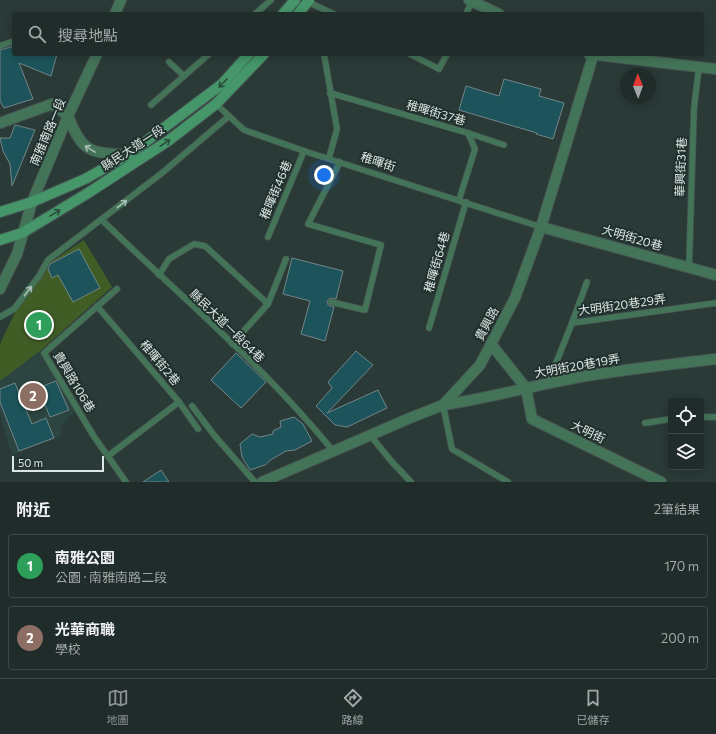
<!DOCTYPE html>
<html lang="zh-TW">
<head>
<meta charset="utf-8">
<style>
	:root { --surface:#202c29; --page:#283431; --text:#f1f3f6; --muted:#a2a7a8; --line:#3d4846; --accent:#8c9099 }
	body { margin:0; font-family:Commissioner,"Noto Sans TC",sans-serif; background:var(--page); color:var(--text) }
	.controls { position:absolute; right:12px; bottom:12px; display:grid; overflow:hidden; border-radius:4px; box-shadow:0 2px 10px #0003 }
	.controls button { width:36px; height:36px; display:grid; place-items:center; padding:0; border:0; border-bottom:1px solid var(--line); background:var(--surface); color:var(--text); font:20px sans-serif }
	.compass { position:absolute; left:620px; top:68px; width:36px; height:36px; border-radius:50%; background:var(--surface); box-shadow:0 2px 10px #0003; rotate:359deg }
	.scale { position:absolute; left:12px; bottom:10px; width:92px; box-sizing:border-box; padding-left:4px; border:2px solid #dce6e4; border-top:0; font-size:11px; line-height:14px; white-space:nowrap; color:#dce6e4; -webkit-text-stroke:3px #20302d; paint-order:stroke }
	.you { position:absolute; left:324px; top:175px; width:14px; height:14px; margin:-10px; border:3px solid #fff; border-radius:50%; background:#1a73e8; box-shadow:0 0 0 6px #1a73e833 }
	.badge { display:grid; place-items:center; width:26px; height:26px; border-radius:50%; background:var(--accent); color:#fff; font-size:13px; font-weight:700 }
	.pin { position:absolute; translate:-50% -50%; border:2px solid #fff; box-shadow:0 1px 4px #0006 }
	.list { margin:0; padding:0; list-style:none }
	h2 { display:flex; justify-content:space-between; align-items:center; height:52px; margin:0; padding:0 16px; font-size:17px }
	h2 small { font-size:13px; font-weight:400; color:var(--muted) }
	.list li { display:grid; grid-template-columns:26px 1fr auto; gap:12px; align-items:center; box-sizing:border-box; height:64px; margin:0 8px 8px; padding:0 8px; border:1px solid var(--line); border-radius:4px }
	.list b { display:block; font-size:15px; white-space:nowrap }
	.list p { margin:0; font-size:13px; white-space:nowrap; color:var(--muted) }
	.list em { font-size:13px; font-style:normal; color:var(--muted) }
	.icon { flex:none; width:22px; height:22px; fill:none; stroke:currentColor; stroke-width:2; stroke-linecap:round; stroke-linejoin:round }
	.map { position:relative; flex:none; width:716px; height:482px; overflow:hidden }
	.search { position:absolute; background:var(--surface); box-shadow:0 2px 10px #0003; left:12px; right:12px; top:12px; height:44px; display:flex; align-items:center; gap:10px; box-sizing:border-box; padding:0 14px; border-radius:4px; color:var(--muted); font-size:15px }
	.sheet { height:196px; background:var(--surface) }
	nav { display:flex; justify-content:space-around; align-items:center; box-sizing:border-box; height:56px; border-top:1px solid var(--line); background:var(--surface); font-size:11px; color:var(--muted) }
	nav a { display:grid; justify-items:center; gap:2px }
	nav .on { color:var(--accent) }
	.map>svg:first-child { display:block }
</style>
</head>
<body>
<div class="map">
<svg width="716" height="482" viewBox="0 0 716 482">
	<rect width="100%" height="100%" fill="#2a3a37"/>
	<polygon fill="#2d4541" points="40,351 75,411 62,425 61,436 12,455 0,415 0,381"/>
	<polygon fill="#405d26" points="84,240 112,287 40,351 0,381 0,344 18,306 51,262"/>
	<g fill="#1d545b" stroke="#728587">
		<polygon points="14,46 14,54 57,54 51,76 19,63 33,99 4,108 0,101 0,50"/>
		<polygon points="504,79 541,89 539,96 564,103 553,139 536,134 537,133 459,110 466,86 499,96"/>
		<polygon points="15,125 35,130 12,186 10,164 3,151 0,138 10,138"/>
		<polygon points="79,249 100,288 73,302 58,275 52,278 48,269 50,264"/>
		<polygon points="292,258 343,271 336,299 330,298 327,301 328,305 334,307 325,341 301,334 310,301 283,294"/>
		<polygon points="356,351 373,365 327,413 378,390 387,408 347,427 335,425 316,406 332,388 328,382"/>
		<polygon points="236,353 266,382 241,408 211,380"/>
		<polygon points="56,381 69,410 50,417 38,388"/>
		<polygon points="15,383 32,424 46,418 54,438 19,451 0,402 0,389"/>
		<polygon points="294,417 303,424 312,441 295,450 286,451 272,459 265,465 250,470 242,457 240,444 252,434 260,437 273,434 273,431 281,427 280,421"/>
		<polygon points="161,470 169,482 143,482"/>
	</g>
	<g fill="none" stroke-linecap="round" stroke-linejoin="round">
		<defs>
			<g id="service">
				<polyline points="308,2 334,14"/>
				<polyline points="255,14 271,0"/>
				<polyline points="466,14 472,1"/>
				<polyline points="0,46 14,41"/>
				<polyline points="324,54 337,129 329,158"/>
				<polyline points="410,54 439,69 447,54"/>
				<polyline points="169,62 184,76"/>
				<polyline points="330,93 468,133 475,149 459,200"/>
				<polyline points="216,104 244,130 304,151 541,227"/>
				<polyline points="151,105 209,54"/>
				<polyline points="468,133 504,145"/>
				<path d="M102,220c78,76 163,147 231,231"/>
				<polyline points="268,237 304,151"/>
				<polyline points="689,268 694,108 699,67"/>
				<polyline points="159,275 169,259 194,244 205,246 268,304 232,344"/>
				<polyline points="117,289 44,353 93,435 126,482"/>
				<polyline points="331,302 365,310 381,245 308,224 340,162"/>
				<polyline points="268,304 286,259"/>
				<polyline points="97,306 179,402 108,456"/>
				<polyline points="0,317 14,309 39,276 48,260 162,173 229,116"/>
				<polyline points="572,323 587,282"/>
				<polyline points="429,328 466,202"/>
				<polyline points="548,383 572,323 716,303"/>
				<polyline points="179,402 198,429"/>
				<polyline points="443,405 452,449 508,482"/>
				<polyline points="192,406 214,435 255,482"/>
				<polyline points="701,417 716,417"/>
				<polyline points="645,423 671,419"/>
				<polyline points="370,435 392,462 411,482"/>
			</g>
			<g id="minor">
				<polyline points="469,0 499,14"/>
				<polyline points="589,54 716,69"/>
				<polyline points="0,123 52,104 68,116"/>
				<polyline points="541,227 716,275"/>
				<polyline points="491,344 526,388 532,419 661,482"/>
				<path d="M443,405c48,-7 95,-21 143,-29 43,-7 87,-12 130,-17"/>
				<polyline points="262,482 410,418 443,405 480,365 515,298 541,227 593,56"/>
			</g>
			<g id="tertiary">
				<polyline points="115,14 121,0"/>
				<path d="M68,116c15,38 22,36 60,39"/>
				<polyline points="0,289 17,254 32,202 68,116 97,54"/>
			</g>
			<g id="secondary">
				<polyline points="283,14 295,0"/>
				<polyline points="298,14 309,0"/>
				<polyline points="0,212 32,202 85,179 128,155 222,84 249,54"/>
				<polyline points="0,240 22,233 88,193 168,141 216,104 264,54"/>
			</g>
		</defs>
		<use href="#service" stroke="#465653" stroke-width="7"/>
		<use href="#minor" stroke="#465653" stroke-width="12"/>
		<use href="#tertiary" stroke="#465653" stroke-width="12"/>
		<use href="#secondary" stroke="#465653" stroke-width="12"/>
		<use href="#service" stroke="#447458" stroke-width="5.5"/>
		<use href="#minor" stroke="#447458" stroke-width="10"/>
		<use href="#tertiary" stroke="#447458" stroke-width="10"/>
		<use href="#secondary" stroke="#45976a" stroke-width="10"/>
	</g>
	<defs><path id="oneway-shaft" d="M-6 0H5M1.5-3L5.5 0L1.5 3" fill="none" stroke-width="1.6" stroke-linecap="round" stroke-linejoin="round"/></defs>
	<g stroke="#294a3c">
		<use href="#oneway-shaft" transform="translate(223 83) rotate(135)"/>
		<use href="#oneway-shaft" transform="translate(165 143) rotate(-34)"/>
		<use href="#oneway-shaft" transform="translate(55 213) rotate(-31)"/>
	</g>
	<g stroke="#a7beb3">
		<use href="#oneway-shaft" transform="translate(90 149) rotate(-149)"/>
		<use href="#oneway-shaft" transform="translate(122 204) rotate(-38)"/>
		<use href="#oneway-shaft" transform="translate(28 291) rotate(-53)"/>
	</g>
	<g text-anchor="middle" stroke-width="4" stroke-linejoin="round" paint-order="stroke">
		<g font-size="12" fill="#dce6e4" stroke="#20302d">
			<text transform="translate(436 113) rotate(16)" y="4">稚暉街37巷</text>
			<text transform="translate(48 132) rotate(-67)" y="4">南雅南路一段</text>
			<text transform="translate(133 148) rotate(-33)" y="4">縣民大道一段</text>
			<text transform="translate(378 162) rotate(18)" y="4">稚暉街</text>
			<text transform="translate(681 167) rotate(-88)" y="4">華興街31巷</text>
			<text transform="translate(276 190) rotate(-67)" y="4">稚暉街46巷</text>
			<text transform="translate(632 238) rotate(16)" y="4">大明街20巷</text>
			<text transform="translate(437 262) rotate(-74)" y="4">稚暉街64巷</text>
			<text transform="translate(622 305) rotate(-8)" y="4">大明街20巷29弄</text>
			<text transform="translate(487 324) rotate(-62)" y="4">貴興路</text>
			<text transform="translate(227 326) rotate(44)" y="4">縣民大道一段64巷</text>
			<text transform="translate(160 363) rotate(50)" y="4">稚暉街2巷</text>
			<text transform="translate(577 366) rotate(-10)" y="4">大明街20巷19弄</text>
			<text transform="translate(74 382) rotate(59)" y="4">貴興路106巷</text>
			<text transform="translate(588 432) rotate(26)" y="4">大明街</text>
		</g>
	</g>
</svg>
<div class="controls">
<button><svg class="icon" aria-label="locate" viewBox="0 0 24 24"><circle cx="12" cy="12" r="6"/><path d="M12 2v4M12 18v4M2 12h4M18 12h4"/></svg></button>
<button><svg class="icon" aria-label="layers" viewBox="0 0 24 24"><path d="M12 4l9 5-9 5-9-5zM3 14l9 5 9-5"/></svg></button>
</div>
<svg class="compass" viewBox="-18 -18 36 36"><path d="M0-13l5 13h-10z" fill="#e53935"/><path d="M0 13l5-13h-10z" fill="#a2a7a8"/></svg>
<div class="scale">50 m</div>
<div class="you"></div>
<div class="pin badge" style="left:39px;top:325px;background:#2e9e5b">1</div>
<div class="pin badge" style="left:33px;top:396px;background:#8d6e63">2</div>
<div class="search"><svg class="icon" aria-label="search" viewBox="0 0 24 24"><circle cx="10" cy="10" r="6"/><path d="M15 15l6 6"/></svg>搜尋地點</div>
</div>
<section class="sheet">
<h2>附近<small>2筆結果</small></h2>
<ul class="list">
<li><span class="badge" style="background:#2e9e5b">1</span><div><b>南雅公園</b><p>公園 · 南雅南路二段</p></div><em>170 m</em></li>
<li><span class="badge" style="background:#8d6e63">2</span><div><b>光華商職</b><p>學校</p></div><em>200 m</em></li>
</ul>
</section>
<nav>
<a class="on"><svg class="icon" aria-label="map" viewBox="0 0 24 24"><path d="M3 6l6-2 6 2 6-2v14l-6 2-6-2-6 2zM9 4v14M15 6v14"/></svg>地圖</a>
<a><svg class="icon" aria-label="directions" viewBox="0 0 24 24"><path d="M12 3l9 9-9 9-9-9zM9 14v-3h6M13 9l2 2-2 2"/></svg>路線</a>
<a><svg class="icon" aria-label="saved" viewBox="0 0 24 24"><path d="M7 4h10v16l-5-4-5 4z"/></svg>已儲存</a>
</nav>
</body>
</html>
